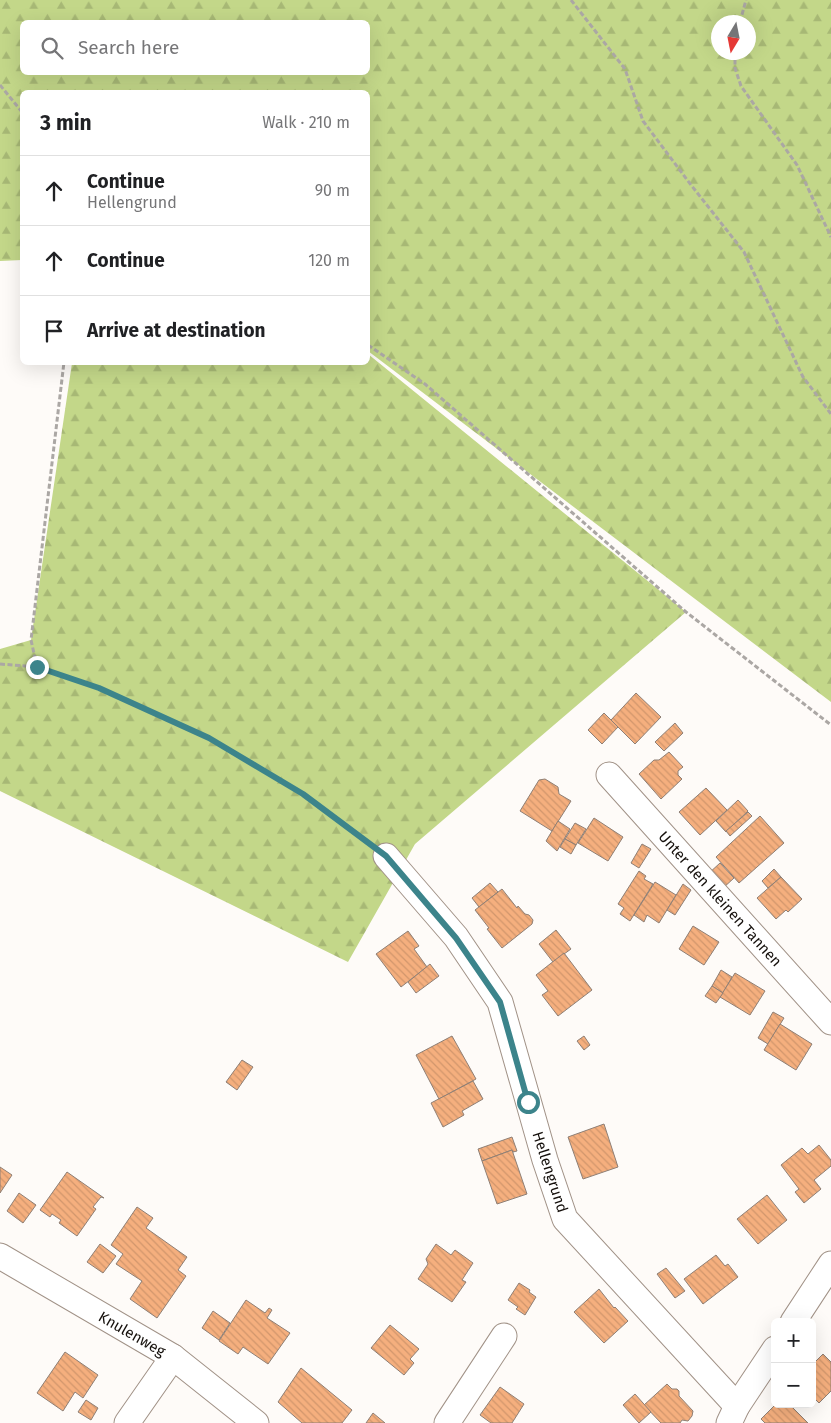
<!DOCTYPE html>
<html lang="en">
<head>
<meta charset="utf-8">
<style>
	:root { --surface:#fff; --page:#f2f2f2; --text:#202124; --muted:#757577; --line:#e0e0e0 }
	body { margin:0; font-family:"Fira Sans",sans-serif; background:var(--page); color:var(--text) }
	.controls { position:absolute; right:15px; bottom:15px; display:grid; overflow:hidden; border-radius:8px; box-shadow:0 5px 20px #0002 }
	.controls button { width:45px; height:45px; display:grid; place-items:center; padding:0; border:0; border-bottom:1px solid var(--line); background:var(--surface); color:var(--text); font:25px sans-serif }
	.compass { position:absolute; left:711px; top:15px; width:45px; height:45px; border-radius:50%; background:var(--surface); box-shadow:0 5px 20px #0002; rotate:190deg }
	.stop { position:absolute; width:15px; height:15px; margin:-11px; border:4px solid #3c848b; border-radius:50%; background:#fff }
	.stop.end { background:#3c848b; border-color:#fff; box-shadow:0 1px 5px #0008 }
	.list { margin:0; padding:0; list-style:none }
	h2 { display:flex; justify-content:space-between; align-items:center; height:65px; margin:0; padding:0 20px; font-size:21px }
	h2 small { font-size:16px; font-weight:400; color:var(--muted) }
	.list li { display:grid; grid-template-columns:32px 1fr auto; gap:15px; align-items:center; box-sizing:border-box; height:70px; padding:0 20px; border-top:1px solid var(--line) }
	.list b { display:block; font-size:19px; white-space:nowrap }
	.list p { margin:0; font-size:16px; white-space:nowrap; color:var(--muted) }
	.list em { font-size:16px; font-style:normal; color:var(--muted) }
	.icon { flex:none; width:28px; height:28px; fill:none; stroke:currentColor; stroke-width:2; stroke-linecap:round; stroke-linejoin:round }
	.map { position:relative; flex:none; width:831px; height:1423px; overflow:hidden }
	.search { position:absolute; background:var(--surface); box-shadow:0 5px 20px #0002; left:20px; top:20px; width:350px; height:55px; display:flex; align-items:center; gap:12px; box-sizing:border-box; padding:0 18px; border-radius:8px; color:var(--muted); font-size:19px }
	.panel { position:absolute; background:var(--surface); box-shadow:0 5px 20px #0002; left:20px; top:90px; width:350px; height:275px; border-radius:8px }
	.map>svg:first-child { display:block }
</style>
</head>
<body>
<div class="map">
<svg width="831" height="1423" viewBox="0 0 831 1423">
	<defs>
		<pattern id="forest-firs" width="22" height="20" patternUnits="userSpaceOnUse" patternTransform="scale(1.25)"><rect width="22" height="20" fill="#c3d789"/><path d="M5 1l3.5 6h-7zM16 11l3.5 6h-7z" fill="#a7b875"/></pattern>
		<pattern id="building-back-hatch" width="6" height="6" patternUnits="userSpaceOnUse" patternTransform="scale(1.25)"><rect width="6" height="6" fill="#f5af7e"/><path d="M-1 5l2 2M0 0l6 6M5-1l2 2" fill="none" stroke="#d1966c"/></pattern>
	</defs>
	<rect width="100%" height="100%" fill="#fefbf8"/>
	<g fill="url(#forest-firs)" fill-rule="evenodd">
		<path d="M0,0h831v702l-463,-351v-259h-346v168l-22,1zM22,22h346v50h-346zM718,22h30v30h-30z"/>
		<polygon points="368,354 686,612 415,844 348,962 0,791 0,649 31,640 72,363 368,362"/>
	</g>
	<g fill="url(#building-back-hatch)" stroke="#8e7f75">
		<polygon points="636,693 661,717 635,744 611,720"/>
		<polygon points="604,713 618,727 602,744 588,730"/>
		<polygon points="675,723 683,733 664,751 655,742"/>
		<polygon points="669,752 683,767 678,771 678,775 682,779 661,799 639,774 654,760 659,760"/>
		<polygon points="545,779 558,787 559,794 571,801 552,831 520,811 539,780"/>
		<polygon points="706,788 727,810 700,835 679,812"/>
		<polygon points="738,800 748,811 726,832 716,821"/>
		<polygon points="748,812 752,816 730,836 726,831"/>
		<polygon points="760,816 784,843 739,883 716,857"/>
		<polygon points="594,818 623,837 608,861 578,843"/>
		<polygon points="558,821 570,829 557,851 546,841"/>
		<polygon points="575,823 586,829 576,845 565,839"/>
		<polygon points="565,839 576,845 571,854 560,847"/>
		<polygon points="642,844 651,849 639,868 631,863"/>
		<polygon points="720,863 734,878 722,889 708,874"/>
		<polygon points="774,869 781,877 768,888 762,881"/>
		<polygon points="639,871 646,876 644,879 653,884 630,921 620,914 624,908 618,904"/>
		<polygon points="781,877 802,899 788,912 786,910 776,919 757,898"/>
		<polygon points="655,882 676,895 659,923 647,915 644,922 634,915"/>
		<polygon points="490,883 498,892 479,907 472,898"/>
		<polygon points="683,884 691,890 675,915 667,910"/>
		<polygon points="502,889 517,908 518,906 525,914 529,915 533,920 532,924 502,948 487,929 489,928 475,910"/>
		<polygon points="693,926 719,942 704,965 679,949"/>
		<polygon points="556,930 571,949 553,962 539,944"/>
		<polygon points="408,931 419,946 414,949 427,967 401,987 376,954"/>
		<polygon points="564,953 592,990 558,1016 542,995 548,991 536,975"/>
		<polygon points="430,964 439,976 416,993 408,982"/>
		<polygon points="721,970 732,977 723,993 712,986"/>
		<polygon points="735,973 765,991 750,1015 720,997"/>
		<polygon points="712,986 723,993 716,1003 705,996"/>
		<polygon points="773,1012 784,1018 768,1044 758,1038"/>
		<polygon points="780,1024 812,1044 796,1070 764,1050"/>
		<polygon points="452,1036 476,1079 439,1099 416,1055"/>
		<polygon points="584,1036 590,1045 584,1050 577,1041"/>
		<polygon points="242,1060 253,1067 237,1090 226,1082"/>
		<polygon points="473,1081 483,1099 462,1111 464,1115 443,1127 431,1103"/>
		<polygon points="604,1124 618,1167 583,1179 568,1137"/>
		<polygon points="512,1137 517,1151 513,1152 512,1150 482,1161 478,1149"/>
		<polygon points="819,1145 831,1160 831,1166 814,1180 821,1189 804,1203 795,1192 799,1189 781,1165 802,1148 808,1154"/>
		<polygon points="512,1150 527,1194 497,1204 482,1161"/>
		<polygon points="0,1167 12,1175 0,1193"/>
		<polygon points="67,1172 104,1198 101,1197 93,1207 96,1209 77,1236 59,1223 61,1220 52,1214 50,1217 40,1210"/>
		<polygon points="19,1193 36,1205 23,1223 7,1211"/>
		<polygon points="767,1195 787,1220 758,1244 737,1219"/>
		<polygon points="137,1207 153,1218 146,1228 187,1257 178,1270 186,1276 157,1318 130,1299 142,1281 116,1264 123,1254 111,1245"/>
		<polygon points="100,1244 116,1256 103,1273 87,1262"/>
		<polygon points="436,1244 451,1255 455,1250 473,1263 462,1280 466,1282 452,1302 418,1279 428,1264 426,1259"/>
		<polygon points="716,1255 725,1266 728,1264 738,1277 703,1304 684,1279"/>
		<polygon points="666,1268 685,1291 675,1298 657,1274"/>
		<polygon points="519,1283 530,1290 529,1292 536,1297 525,1315 516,1309 518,1307 508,1300"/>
		<polygon points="599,1289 614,1308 615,1307 628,1321 604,1343 574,1312"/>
		<polygon points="246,1300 265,1313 269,1308 272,1310 267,1318 290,1333 268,1364 243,1347 238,1354 219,1341"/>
		<polygon points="213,1311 230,1323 219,1340 202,1328"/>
		<polygon points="390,1325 419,1349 410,1359 414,1363 404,1375 371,1348"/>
		<polygon points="65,1352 98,1375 83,1398 75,1392 63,1411 37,1393"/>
		<polygon points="823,1354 831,1362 831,1391 819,1403 812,1396 812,1365"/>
		<polygon points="301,1368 352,1410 342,1423 302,1423 278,1402"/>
		<polygon points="667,1384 672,1389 677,1389 679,1391 679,1396 693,1411 692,1416 688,1421 682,1420 680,1423 661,1423 644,1405"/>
		<polygon points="500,1387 524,1404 512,1423 491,1423 480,1415"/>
		<polygon points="635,1394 651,1412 639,1423 623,1405"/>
		<polygon points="86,1400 98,1408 91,1420 78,1412"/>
		<polygon points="776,1404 789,1404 808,1423 765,1423 761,1419"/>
		<polygon points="373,1413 385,1423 366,1423"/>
	</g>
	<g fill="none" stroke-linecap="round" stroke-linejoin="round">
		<defs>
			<g id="minor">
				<polyline points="609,775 831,1022"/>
				<polyline points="386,856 456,937 500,1002 545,1160 565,1219 737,1406"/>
				<polyline points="0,1256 173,1357 256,1423"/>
				<polyline points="793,1322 831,1264"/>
				<polyline points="127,1423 173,1357"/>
				<polyline points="447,1423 504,1336"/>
				<polyline points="729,1423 737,1406 775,1349"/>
			</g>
		</defs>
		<use href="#minor" stroke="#a19287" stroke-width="27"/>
		<g stroke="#aba7a4" stroke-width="3" stroke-dasharray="5 2.5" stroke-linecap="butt">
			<polyline points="571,0 625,69 643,121 691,185 744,252 803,377 831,414"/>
			<polyline points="740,22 746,0"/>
			<polyline points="735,52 735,68 741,86 797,165 831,237"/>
			<polyline points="0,85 22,112"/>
			<polyline points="368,345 425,384 686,612 831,725"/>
			<polyline points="0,664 37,667 99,688 209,738 303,794 367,842"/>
			<polyline points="37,667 31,640 64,362"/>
		</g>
		<use href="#minor" stroke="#fff" stroke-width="25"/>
	</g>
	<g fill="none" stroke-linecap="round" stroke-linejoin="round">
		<polyline stroke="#3c848b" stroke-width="6" points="37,667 99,688 209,738 303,794 386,856 456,938 500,1002 528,1102"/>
	</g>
	<g text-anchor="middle" stroke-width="4.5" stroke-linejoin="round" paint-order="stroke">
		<g font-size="15" fill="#15100c" stroke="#fff">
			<text transform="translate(720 899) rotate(48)" y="5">Unter den kleinen Tannen</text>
			<text transform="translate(550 1172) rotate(72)" y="5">Hellengrund</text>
			<text transform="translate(132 1334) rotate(30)" y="5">Knulenweg</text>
		</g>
	</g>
</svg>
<div class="controls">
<button>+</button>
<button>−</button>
</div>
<svg class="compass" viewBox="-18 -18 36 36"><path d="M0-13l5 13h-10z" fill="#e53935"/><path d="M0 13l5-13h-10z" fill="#757577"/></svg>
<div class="stop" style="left:528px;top:1102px"></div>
<div class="stop end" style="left:37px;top:667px"></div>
<div class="search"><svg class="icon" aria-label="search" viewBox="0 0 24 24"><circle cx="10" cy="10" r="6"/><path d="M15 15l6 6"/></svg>Search here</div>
<section class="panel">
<h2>3 min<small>Walk · 210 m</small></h2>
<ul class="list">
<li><svg class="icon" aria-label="ahead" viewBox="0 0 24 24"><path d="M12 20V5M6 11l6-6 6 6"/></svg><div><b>Continue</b><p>Hellengrund</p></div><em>90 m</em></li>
<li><svg class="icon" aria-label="ahead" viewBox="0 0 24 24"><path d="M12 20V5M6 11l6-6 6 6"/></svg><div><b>Continue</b></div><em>120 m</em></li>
<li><svg class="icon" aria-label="arrive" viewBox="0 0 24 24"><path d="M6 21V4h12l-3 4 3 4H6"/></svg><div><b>Arrive at destination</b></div></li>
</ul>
</section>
</div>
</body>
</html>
